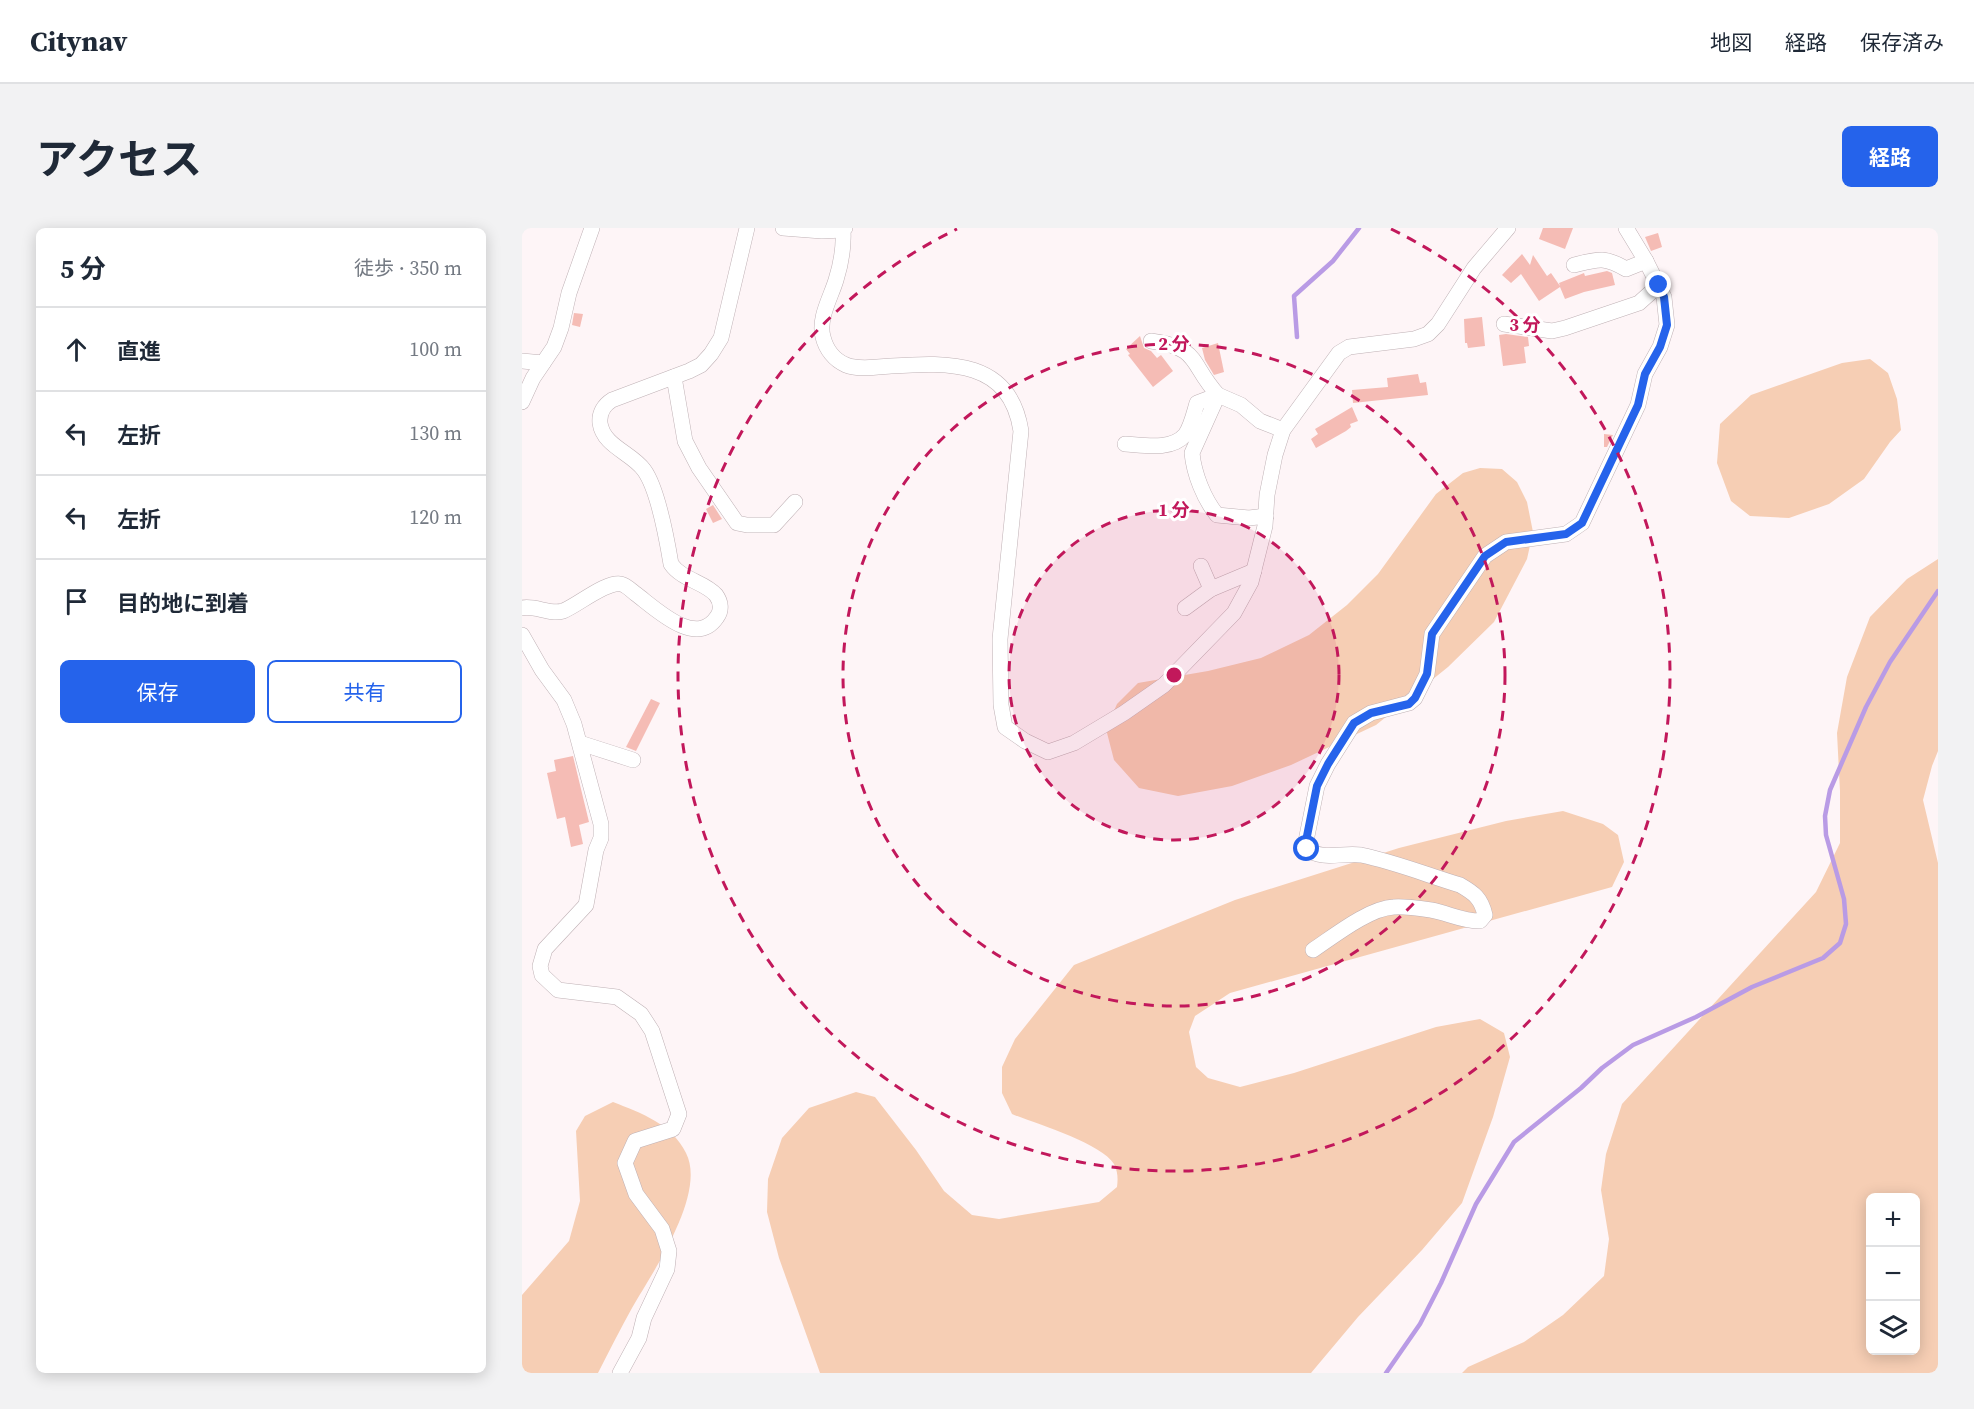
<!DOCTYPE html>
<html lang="ja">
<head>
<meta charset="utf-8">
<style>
	:root { --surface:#fff; --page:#f2f2f3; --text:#1f2937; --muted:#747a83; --line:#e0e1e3; --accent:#2563eb }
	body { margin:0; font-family:"Source Serif 4","Noto Sans JP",serif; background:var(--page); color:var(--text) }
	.controls { position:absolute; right:18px; bottom:18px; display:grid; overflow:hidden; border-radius:9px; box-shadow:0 3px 15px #0003 }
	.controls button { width:54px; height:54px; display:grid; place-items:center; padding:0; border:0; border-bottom:2px solid var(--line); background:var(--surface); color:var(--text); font:30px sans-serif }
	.stop { position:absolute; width:18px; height:18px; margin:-14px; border:4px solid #2563eb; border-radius:50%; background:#fff }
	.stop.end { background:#2563eb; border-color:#fff; box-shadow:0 2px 6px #0008 }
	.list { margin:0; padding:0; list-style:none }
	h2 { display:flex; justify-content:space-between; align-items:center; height:78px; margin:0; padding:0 24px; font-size:26px }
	h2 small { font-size:20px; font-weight:400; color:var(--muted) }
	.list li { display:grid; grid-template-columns:39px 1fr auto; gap:18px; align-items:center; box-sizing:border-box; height:84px; padding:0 24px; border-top:2px solid var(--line) }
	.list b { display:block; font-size:22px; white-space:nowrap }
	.list em { font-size:20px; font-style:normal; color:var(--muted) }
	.actions { display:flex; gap:12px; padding:18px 24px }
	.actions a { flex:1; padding:14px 0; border:2px solid var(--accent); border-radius:9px; text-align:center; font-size:21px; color:var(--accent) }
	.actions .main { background:var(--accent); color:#fff }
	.icon { flex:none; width:33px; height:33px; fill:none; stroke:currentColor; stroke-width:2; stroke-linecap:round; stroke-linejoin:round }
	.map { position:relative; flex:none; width:1416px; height:1145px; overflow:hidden; border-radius:9px }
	header { display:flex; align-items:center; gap:36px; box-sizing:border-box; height:84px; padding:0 30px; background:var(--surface); border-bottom:2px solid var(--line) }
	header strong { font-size:28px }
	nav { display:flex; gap:33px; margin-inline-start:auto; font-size:21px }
	.intro { display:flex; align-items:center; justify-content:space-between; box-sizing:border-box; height:144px; padding:0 36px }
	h1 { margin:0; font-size:42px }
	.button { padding:15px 27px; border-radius:9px; background:var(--accent); color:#fff; font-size:21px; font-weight:700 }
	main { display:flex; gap:36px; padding:0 36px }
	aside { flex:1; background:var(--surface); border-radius:9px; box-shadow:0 3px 15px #0003 }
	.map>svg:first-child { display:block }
</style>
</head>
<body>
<header>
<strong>Citynav</strong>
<nav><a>地図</a><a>経路</a><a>保存済み</a></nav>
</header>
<div class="intro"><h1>アクセス</h1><a class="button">経路</a></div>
<main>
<aside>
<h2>5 分<small>徒歩 · 350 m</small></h2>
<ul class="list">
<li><svg class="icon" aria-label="ahead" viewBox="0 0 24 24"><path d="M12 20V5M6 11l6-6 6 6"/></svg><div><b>直進</b></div><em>100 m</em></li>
<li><svg class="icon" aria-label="left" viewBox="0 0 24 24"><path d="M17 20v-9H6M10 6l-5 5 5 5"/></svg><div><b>左折</b></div><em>130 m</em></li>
<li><svg class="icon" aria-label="left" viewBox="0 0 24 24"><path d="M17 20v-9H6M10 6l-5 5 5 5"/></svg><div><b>左折</b></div><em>120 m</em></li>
<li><svg class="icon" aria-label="arrive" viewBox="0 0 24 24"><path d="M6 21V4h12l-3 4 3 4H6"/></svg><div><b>目的地に到着</b></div></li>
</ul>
<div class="actions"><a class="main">保存</a><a>共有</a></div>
</aside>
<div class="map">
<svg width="1416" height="1145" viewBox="0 0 1416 1145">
	<rect width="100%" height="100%" fill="#fef5f7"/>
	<g fill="#f6ceb4" fill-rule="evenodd">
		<polygon points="1348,131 1366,145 1375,171 1379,202 1368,214 1342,251 1307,276 1267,290 1228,288 1209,273 1195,235 1198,196 1229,167 1320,135"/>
		<polygon points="958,240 980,241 995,254 1005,274 1011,304 1005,331 972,394 926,439 854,497 769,537 710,558 656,568 617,560 592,532 584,501 595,476 616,455 686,443 739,430 787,407 825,377 856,346 914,266 941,245"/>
		<path d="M1416,331v192l-6,15 -9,34 15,63v510h-476l6,-6 56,-25 39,-27 41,-39 5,-37 -8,-49 5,-36 16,-50 194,-212 24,-49v-52l-3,-58 10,-56 23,-60 37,-38zM1348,970h46v152h-46z"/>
		<path d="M1041,583l40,13 15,11 6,27 -12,25 -382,106 -35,23 -6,16 7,35 12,11 32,9 54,-14 142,-46 44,-8 24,14 6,24 -17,60 -31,86 -40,47 -64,67 -47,56h-491l-41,-115 -12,-46 1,-33 14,-41 27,-30 47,-16 19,5 41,53 28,41 28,24 27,4 100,-17 18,-15c1,-8 1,-15 -3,-23 -13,-21 -78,-40 -102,-50l-10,-21v-26l13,-28 59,-74 161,-65 164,-52 107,-27z"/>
		<path d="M91,874c28,11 59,22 73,51 21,41 -34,120 -54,155 -12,22 -23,43 -34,65h-76v-78l47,-54 11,-40 -4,-70 9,-15z"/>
	</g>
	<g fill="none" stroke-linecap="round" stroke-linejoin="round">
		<g stroke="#b99be5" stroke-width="4.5">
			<polyline points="775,109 772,68 811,33 837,0"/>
			<polyline points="864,1145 898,1096 919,1055 954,976 992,914 1059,860 1080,840 1111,817 1174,789 1230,759 1301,730 1318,715 1324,696 1322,671 1304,607 1303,588 1308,562 1344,479 1368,434 1416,363"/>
		</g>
	</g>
	<g fill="#f5bcb5">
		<polygon points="1021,0 1051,0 1043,21 1017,11"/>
		<polygon points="1136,5 1140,19 1129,23 1123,9"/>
		<polygon points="1000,26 1008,37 1011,27 1025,48 1029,45 1038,58 1037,55 1062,45 1063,48 1085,43 1090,45 1093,57 1062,64 1043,71 1038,59 1017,73 999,46 989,55 980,47"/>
		<polygon points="52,85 61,86 58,99 50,97"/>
		<polygon points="960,89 963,118 946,120 945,115 943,115 942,91"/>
		<polygon points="984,106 1006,109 1007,118 1002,119 1004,135 981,138 977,107"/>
		<polygon points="618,108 622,120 629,123 635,130 639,127 651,143 631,159 606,127 608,126 604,121"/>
		<polygon points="696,115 702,144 692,147 683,132 680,120"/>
		<polygon points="896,146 898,155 904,154 906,167 831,175 830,162 866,159 865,150"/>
		<polygon points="830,179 836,193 828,196 829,199 824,203 794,220 789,211 796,206 793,201"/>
		<polygon points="1082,206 1091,207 1085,219 1082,219"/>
		<polygon points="191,277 200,291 191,295 184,281"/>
		<polygon points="129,471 138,475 114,523 104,519"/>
		<polygon points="51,528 67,594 57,597 61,616 49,619 43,589 35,591 25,545 34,543 32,532"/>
	</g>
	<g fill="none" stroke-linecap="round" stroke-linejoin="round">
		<defs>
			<g id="minor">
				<polyline points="261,0 300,3 321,2"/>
				<path d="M323,0l-2,2c1,17 -2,34 -7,50 -5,17 -18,38 -13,57 3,12 11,23 23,28 12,5 32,2 45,1 59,-4 119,-6 130,65l-21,208 1,66 4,22 20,14 23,11 26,-9 50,-30 40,-28 70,-72 17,-31 14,-56 2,-31 8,-40 8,-25 56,-77 10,-6 65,-8 14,-5 10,-10 36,-56 34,-40"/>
				<path d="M1052,37c24,-6 30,-9 52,4l20,-8"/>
				<polyline points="982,96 1030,103 1043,100 1117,75 1137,57"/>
				<path d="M629,113c50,7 38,22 67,54l-26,58c2,21 12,46 25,62l32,3 17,-2"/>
				<polyline points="0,133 21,135"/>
				<polyline points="152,149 163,213 177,240 215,295 225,297 252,297 273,274"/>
				<polyline points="0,174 11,150 32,119 39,100 47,65 70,0"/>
				<path d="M603,216c18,1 46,7 60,-9 6,-8 9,-22 12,-32l21,-8 23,10 19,16 23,9"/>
				<polyline points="679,338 689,361"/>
				<path d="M0,380c13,-3 28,7 41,3 15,-6 43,-30 58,-27 5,1 11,7 15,10 21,16 60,54 81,23 5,-7 4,-15 -1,-22 -11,-13 -34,-15 -45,-31 -4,-24 -13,-75 -27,-94 -12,-17 -41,-24 -44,-47 -1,-10 4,-18 12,-23l77,-29 12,-6 10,-11 10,-16 26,-110"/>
				<polyline points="663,380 689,361 732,343"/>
				<polyline points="0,407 20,442 42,472 52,496 79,596 79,610 74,622 64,677 23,721 18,738 20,747 36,762 95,769 119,786 130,803 157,886 151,901 113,913 103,935 114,966 140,1001 147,1023 145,1041 122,1090 117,1110 98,1145"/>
				<polyline points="58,515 111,532"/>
				<path d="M791,722c21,-14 56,-42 81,-43 6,-1 30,2 37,3 17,3 31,11 49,11l5,-6c-4,-17 -11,-22 -25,-30 -33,-10 -65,-23 -99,-30 -17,-3 -39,6 -54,-6l-1,-8 11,-55 11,-22 26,-41 17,-10 38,-10 6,-5 12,-24 5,-40 53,-78 21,-14 60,-8 16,-11 56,-118 7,-31 15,-27 7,-22 -3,-28 -18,-36 -20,-33"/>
			</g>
		</defs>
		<use href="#minor" stroke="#bfb1b5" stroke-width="16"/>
		<use href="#minor" stroke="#fff" stroke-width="15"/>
	</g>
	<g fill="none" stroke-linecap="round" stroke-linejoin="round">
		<polyline stroke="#2563eb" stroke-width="8" points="785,621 784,613 795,558 806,536 832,495 849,485 887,476 893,470 905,446 910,406 963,328 984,314 1044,306 1060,295 1116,177 1123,146 1138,119 1145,97 1142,69 1137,57"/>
	</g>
	<circle cx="652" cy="447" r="165" fill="#c2185b" fill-opacity=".12"/>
	<g fill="none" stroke="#c2185b" stroke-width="3" stroke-dasharray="10 8">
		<circle cx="652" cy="447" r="165"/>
		<circle cx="652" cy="447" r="331"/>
		<path d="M869 1A496 496 0 1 1 435 1"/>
	</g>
	<circle cx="652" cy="447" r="9" fill="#c2185b" stroke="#fff" stroke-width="3"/>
	<g font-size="18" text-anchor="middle" font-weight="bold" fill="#c2185b" stroke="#fff" stroke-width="6" stroke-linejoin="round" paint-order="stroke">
		<text x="1003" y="103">3 分</text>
		<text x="652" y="122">2 分</text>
		<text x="652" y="288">1 分</text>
	</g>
</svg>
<div class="controls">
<button>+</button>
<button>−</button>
<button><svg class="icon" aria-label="layers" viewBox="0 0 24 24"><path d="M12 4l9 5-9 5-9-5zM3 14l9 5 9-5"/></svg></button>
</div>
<div class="stop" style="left:785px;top:621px"></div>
<div class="stop end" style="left:1137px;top:57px"></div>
</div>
</main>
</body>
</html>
